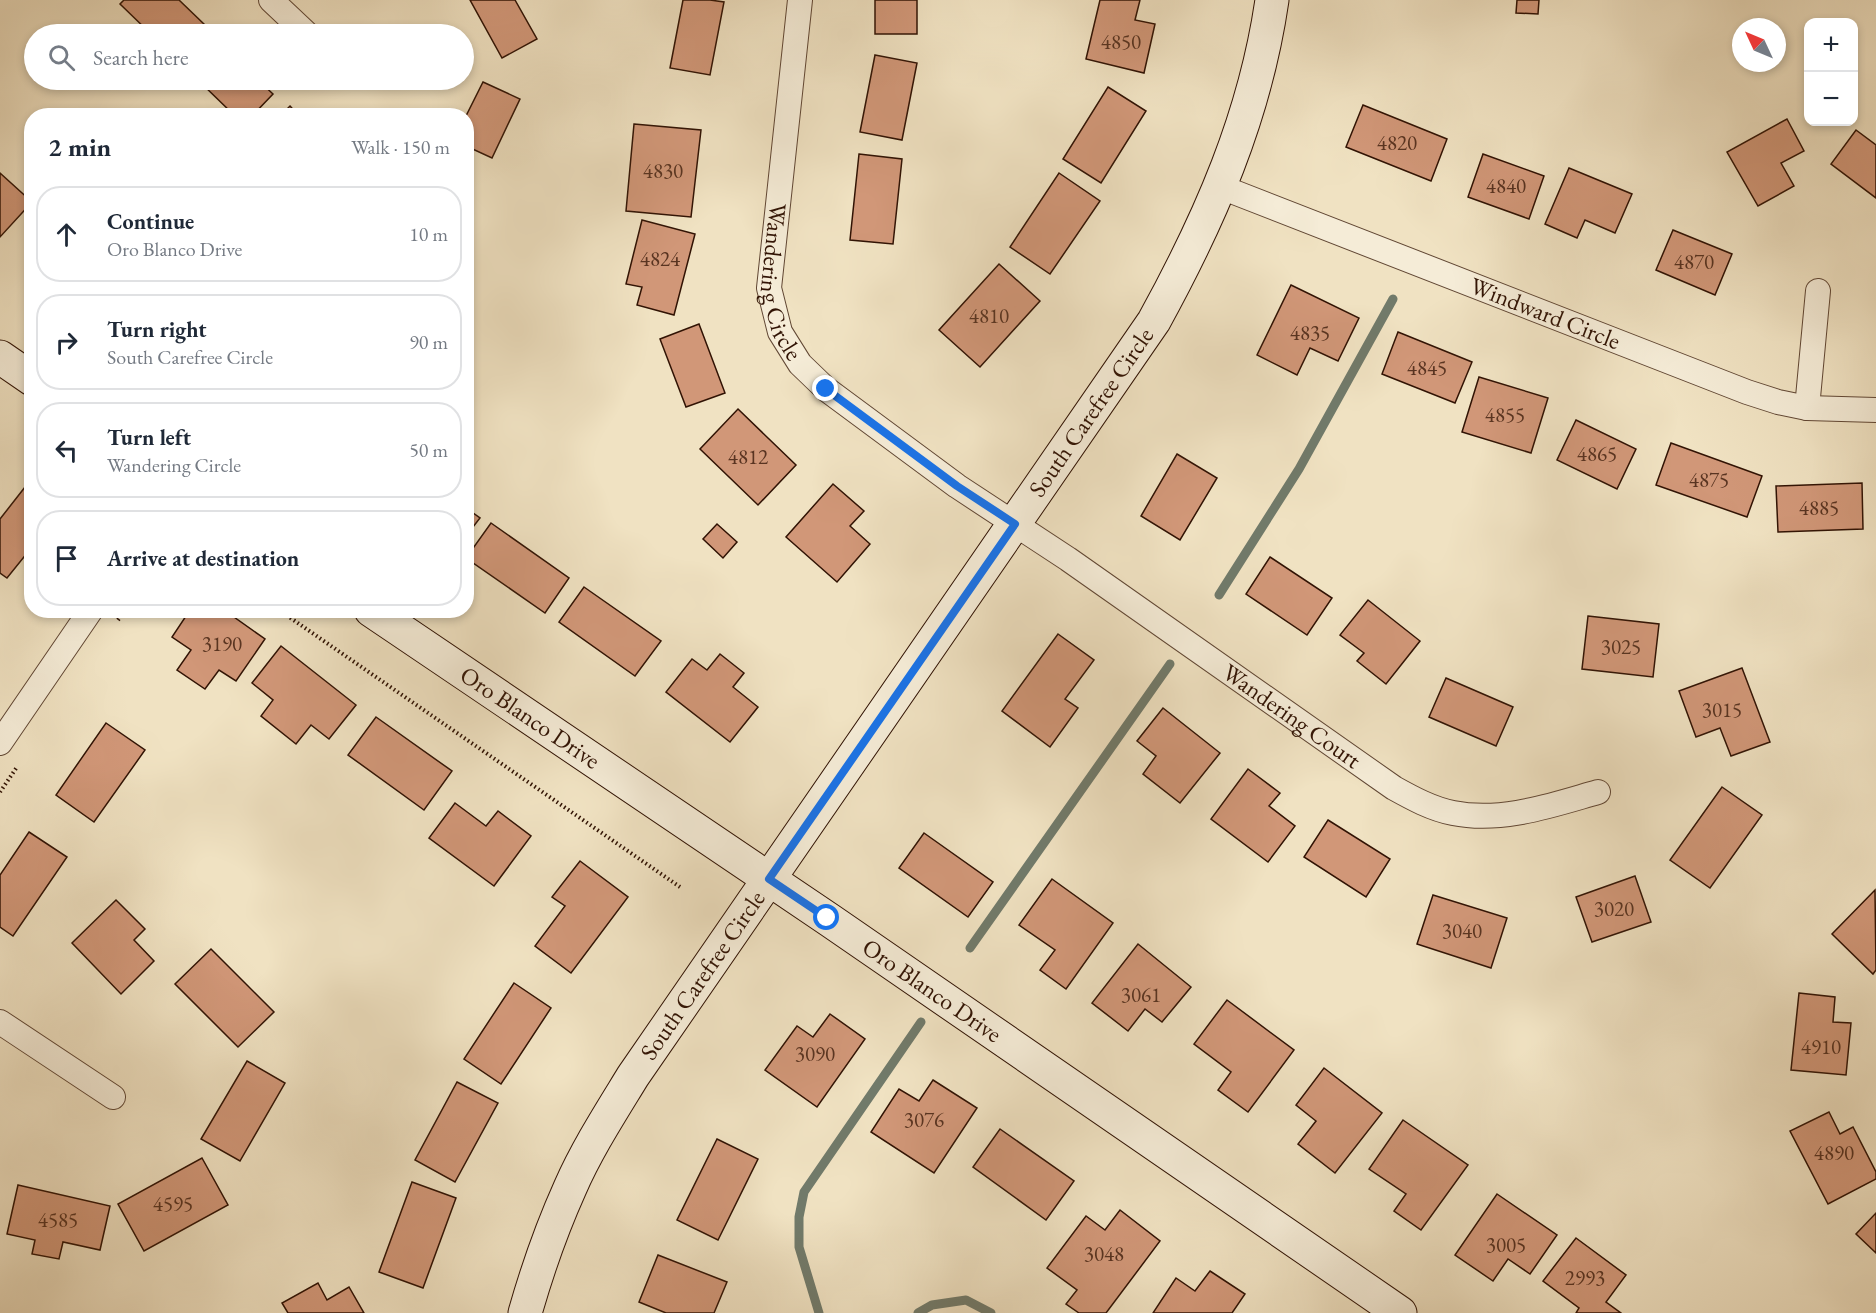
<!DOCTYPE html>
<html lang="en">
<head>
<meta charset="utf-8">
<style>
	:root { --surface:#fff; --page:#f6f6f7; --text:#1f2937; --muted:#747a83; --line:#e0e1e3 }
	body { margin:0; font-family:"EB Garamond",serif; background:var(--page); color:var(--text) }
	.controls { position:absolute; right:18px; top:18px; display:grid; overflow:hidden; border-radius:12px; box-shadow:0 3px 9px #0003 }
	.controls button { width:54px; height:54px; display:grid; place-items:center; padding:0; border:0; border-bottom:2px solid var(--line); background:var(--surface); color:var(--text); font:30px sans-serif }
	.compass { position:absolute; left:1732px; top:18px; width:54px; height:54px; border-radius:50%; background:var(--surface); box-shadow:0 3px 9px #0003; rotate:314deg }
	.stop { position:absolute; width:18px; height:18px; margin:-14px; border:4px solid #1a73e8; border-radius:50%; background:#fff }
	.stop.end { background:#1a73e8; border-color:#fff; box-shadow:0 2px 6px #0008 }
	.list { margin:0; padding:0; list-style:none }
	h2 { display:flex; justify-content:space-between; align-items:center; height:78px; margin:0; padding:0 24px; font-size:26px }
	h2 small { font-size:20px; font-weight:400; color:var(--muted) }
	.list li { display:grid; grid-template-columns:39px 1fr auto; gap:18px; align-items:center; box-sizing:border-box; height:96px; margin:0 12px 12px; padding:0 12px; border:2px solid var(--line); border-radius:24px }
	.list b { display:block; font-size:22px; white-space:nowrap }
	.list p { margin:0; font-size:20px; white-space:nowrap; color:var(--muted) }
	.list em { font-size:20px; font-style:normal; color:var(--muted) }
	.icon { flex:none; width:33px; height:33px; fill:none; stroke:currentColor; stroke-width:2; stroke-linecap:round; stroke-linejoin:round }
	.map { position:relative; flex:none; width:1876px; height:1313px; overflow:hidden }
	.search { position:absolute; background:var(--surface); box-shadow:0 3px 9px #0003; left:24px; top:24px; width:450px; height:66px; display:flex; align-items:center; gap:15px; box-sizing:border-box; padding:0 21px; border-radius:33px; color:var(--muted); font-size:22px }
	.panel { position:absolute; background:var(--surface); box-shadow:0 3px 9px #0003; left:24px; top:108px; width:450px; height:510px; border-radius:24px }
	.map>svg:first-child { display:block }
</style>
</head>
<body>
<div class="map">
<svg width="1876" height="1313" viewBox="0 0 1876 1313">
	<rect width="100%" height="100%" fill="#f0e2c2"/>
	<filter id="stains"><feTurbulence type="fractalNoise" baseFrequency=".00333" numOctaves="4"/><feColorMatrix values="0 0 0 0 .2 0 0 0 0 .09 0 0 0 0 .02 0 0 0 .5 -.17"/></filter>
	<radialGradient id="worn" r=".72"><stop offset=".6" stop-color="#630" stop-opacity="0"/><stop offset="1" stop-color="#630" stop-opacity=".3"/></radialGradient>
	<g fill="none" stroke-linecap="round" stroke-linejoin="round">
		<g stroke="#717a6a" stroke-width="9">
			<polyline points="1219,595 1299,469 1393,299"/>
			<polyline points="970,948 1170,664"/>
			<polyline points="819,1313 799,1247 799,1217 804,1192 921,1022"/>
			<polyline points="918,1313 932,1305 966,1300 991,1313"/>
		</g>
	</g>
	<g fill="#d19778" stroke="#311304" stroke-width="1.5">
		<polygon points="124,0 179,0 206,26 197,34 151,34 120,4"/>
		<polygon points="470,0 515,0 537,39 502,58"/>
		<polygon points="683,0 710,0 724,2 710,75 670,68"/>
		<rect x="875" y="0" width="42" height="34"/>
		<polygon points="1100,0 1140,0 1135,20 1155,24 1144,73 1086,59"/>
		<polygon points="1517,0 1539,0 1538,14 1516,13"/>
		<polygon points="875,55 917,63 902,140 860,132"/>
		<polygon points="198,80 258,80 273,94 252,116 235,116"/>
		<polygon points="483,82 520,99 492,158 466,146 466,116"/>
		<polygon points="1108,87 1146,111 1101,183 1063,159"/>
		<polygon points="1363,105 1447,139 1431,181 1346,147"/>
		<polygon points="290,106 299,116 280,116"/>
		<polygon points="1787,119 1804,151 1781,163 1794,186 1758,206 1727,152"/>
		<polygon points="634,124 701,130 691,217 626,211"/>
		<polygon points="1856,130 1876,145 1876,198 1831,164"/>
		<polygon points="859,154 902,159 893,244 850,240"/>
		<polygon points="1483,154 1544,176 1529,219 1468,197"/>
		<polygon points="1569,168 1632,194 1615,233 1585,220 1577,238 1545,224"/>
		<polygon points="0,173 32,202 0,237"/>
		<polygon points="1059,173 1100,201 1050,274 1010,247"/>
		<polygon points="642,220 695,234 674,315 637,305 642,287 626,284"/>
		<polygon points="1673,230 1732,254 1715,295 1656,270"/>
		<polygon points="999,264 1040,301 980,367 939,330"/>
		<polygon points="1291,285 1359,318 1338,361 1310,348 1297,375 1257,355"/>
		<polygon points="699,324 725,393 686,407 660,339"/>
		<polygon points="1398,332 1472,362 1455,403 1382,374"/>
		<polygon points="1479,377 1548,398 1531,453 1462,432"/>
		<polygon points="738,409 796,465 758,505 700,449"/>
		<polygon points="1576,420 1636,449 1617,489 1557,460"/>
		<polygon points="1671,443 1762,476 1747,517 1656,485"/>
		<polygon points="1177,454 1217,478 1180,540 1141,516"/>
		<polygon points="29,482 32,483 32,547 7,578 0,573 0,519"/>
		<polygon points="1862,483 1863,529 1778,532 1776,486"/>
		<polygon points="833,484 864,511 850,526 870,544 837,582 786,537"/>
		<polygon points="466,508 480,518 466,536"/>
		<polygon points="491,523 569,578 545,613 466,558"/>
		<polygon points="717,524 737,542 723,558 703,539"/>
		<polygon points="1270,557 1332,598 1307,635 1246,594"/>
		<polygon points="584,587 661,641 635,676 559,622"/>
		<polygon points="1368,600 1420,641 1386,684 1357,661 1364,653 1340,635"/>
		<polygon points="190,610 224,610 265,639 236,681 219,670 205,689 177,670 191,650 172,637"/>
		<polygon points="1588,616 1659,624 1653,677 1582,669"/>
		<polygon points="1058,634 1094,660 1065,699 1078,708 1050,747 1002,711"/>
		<polygon points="281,646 356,705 329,739 311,725 296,744 261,716 273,700 252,683"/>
		<polygon points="720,654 744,673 733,687 758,707 730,742 666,692 692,659 707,670"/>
		<polygon points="1742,668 1770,742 1731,756 1720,728 1696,737 1679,691"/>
		<polygon points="1446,678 1513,707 1496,746 1429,717"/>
		<polygon points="1163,708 1220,753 1180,803 1143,774 1156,756 1137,741"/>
		<polygon points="376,717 452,771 424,810 348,755"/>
		<polygon points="106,723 145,750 94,822 56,795"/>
		<polygon points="1248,769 1280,793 1269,806 1295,826 1268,862 1211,819"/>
		<polygon points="1722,787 1762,815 1710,888 1670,860"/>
		<polygon points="455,803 486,826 498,811 531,836 494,886 429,838"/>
		<polygon points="1328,820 1390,859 1366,897 1304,857"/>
		<polygon points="29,832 67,857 13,936 0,927 0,875"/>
		<polygon points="924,833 993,882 968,917 899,868"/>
		<polygon points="580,861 628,897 571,973 535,946 565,906 552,897"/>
		<polygon points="1635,876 1651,922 1592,942 1576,897"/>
		<polygon points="1052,879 1113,923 1066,989 1040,970 1055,950 1019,925"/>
		<polygon points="1875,890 1876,970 1873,974 1832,934"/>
		<polygon points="1433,895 1507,918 1491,968 1417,944"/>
		<polygon points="116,900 145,929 134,940 154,961 121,994 72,943"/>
		<polygon points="1138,944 1191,987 1162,1022 1145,1009 1128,1031 1092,1003"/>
		<polygon points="211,949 274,1012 238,1047 175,984"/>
		<polygon points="514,983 551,1008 501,1084 464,1059"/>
		<polygon points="1799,993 1835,997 1833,1022 1851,1023 1846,1075 1791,1070"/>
		<polygon points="1227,1000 1294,1050 1248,1112 1218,1090 1231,1072 1194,1044"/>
		<polygon points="830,1014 865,1039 817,1107 765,1070 797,1026 813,1037"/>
		<polygon points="247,1061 285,1083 240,1161 201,1139"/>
		<polygon points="1324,1068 1382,1113 1335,1173 1298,1144 1316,1121 1296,1105"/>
		<polygon points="933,1080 977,1108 934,1173 871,1132 899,1089 919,1101"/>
		<polygon points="457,1082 498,1103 455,1182 415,1160"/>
		<polygon points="1829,1112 1840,1134 1853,1127 1876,1172 1876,1179 1828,1204 1790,1131"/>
		<polygon points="1403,1120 1468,1165 1421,1230 1394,1211 1406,1194 1369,1169"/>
		<polygon points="1000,1129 1074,1181 1046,1220 973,1167"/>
		<polygon points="717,1139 758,1159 718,1240 677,1220"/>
		<polygon points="202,1158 228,1205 144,1251 118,1204"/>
		<polygon points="412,1182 456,1198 423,1288 379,1272"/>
		<polygon points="18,1185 110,1206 100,1250 63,1242 59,1259 32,1254 35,1240 7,1234"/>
		<polygon points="1497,1194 1557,1235 1530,1274 1508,1259 1493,1281 1455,1255"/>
		<polygon points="1120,1210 1160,1241 1106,1313 1079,1313 1066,1304 1077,1290 1047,1268 1086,1216 1105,1230"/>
		<polygon points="1876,1213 1876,1253 1856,1234"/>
		<polygon points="1576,1238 1626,1275 1606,1302 1621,1313 1576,1313 1579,1308 1543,1281"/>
		<polygon points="658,1255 727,1282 714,1313 666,1313 639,1302"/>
		<polygon points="1210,1271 1245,1294 1232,1313 1153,1313 1176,1278 1195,1291"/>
		<polygon points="318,1283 327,1300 349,1287 364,1313 288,1313 282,1303"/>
	</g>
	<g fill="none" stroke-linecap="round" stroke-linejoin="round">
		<defs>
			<g id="street">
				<polyline points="271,0 307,34"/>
				<path id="s1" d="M800,0l-31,288 11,44 20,32 26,25 131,97 111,73 326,229c18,10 38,21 59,25 49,10 99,-8 145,-21"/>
				<path id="s2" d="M1221,187l526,205 31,10 29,6 69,2"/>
				<polyline points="1807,408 1818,291"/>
				<polyline points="0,743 91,610"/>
				<polyline points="0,1022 113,1097"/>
			</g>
			<g id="secondary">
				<polyline points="0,357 32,379"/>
				<path id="s3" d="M371,610l460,311 569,392"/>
				<path id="s4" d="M525,1313c12,-42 27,-85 45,-125 17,-39 41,-76 63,-112l521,-755c56,-102 101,-204 118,-321"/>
			</g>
		</defs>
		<use href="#street" stroke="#614734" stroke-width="26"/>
		<use href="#secondary" stroke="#311304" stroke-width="35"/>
		<g stroke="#311304" stroke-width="4" stroke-dasharray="1.5 3" stroke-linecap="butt">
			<polyline points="279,610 680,887"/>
			<polyline points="118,620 125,610"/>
			<polyline points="0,792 17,767"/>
		</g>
		<use href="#street" stroke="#f5ecd7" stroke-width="24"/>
		<use href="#secondary" stroke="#f5ecd7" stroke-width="33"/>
	</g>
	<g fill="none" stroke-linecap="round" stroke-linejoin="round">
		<polyline stroke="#1a73e8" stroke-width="8" points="826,389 957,486 1015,524 769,879 827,918"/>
	</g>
	<g text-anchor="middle" stroke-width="4.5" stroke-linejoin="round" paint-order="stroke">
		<g font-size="21" fill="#593421">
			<text x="1121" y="49">4850</text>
			<text x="1397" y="150">4820</text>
			<text x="663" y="178">4830</text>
			<text x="1506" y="193">4840</text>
			<text x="660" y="266">4824</text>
			<text x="1694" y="269">4870</text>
			<text x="989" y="323">4810</text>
			<text x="1310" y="340">4835</text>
			<text x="1427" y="375">4845</text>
			<text x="1505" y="422">4855</text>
			<text x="1597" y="461">4865</text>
			<text x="748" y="464">4812</text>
			<text x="1709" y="487">4875</text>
			<text x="1819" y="515">4885</text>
			<text x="222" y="651">3190</text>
			<text x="1621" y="654">3025</text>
			<text x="1722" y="717">3015</text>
			<text x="1614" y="916">3020</text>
			<text x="1462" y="938">3040</text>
			<text x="1141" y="1002">3061</text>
			<text x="1821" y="1054">4910</text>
			<text x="815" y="1061">3090</text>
			<text x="924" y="1127">3076</text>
			<text x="1834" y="1160">4890</text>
			<text x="173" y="1211">4595</text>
			<text x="58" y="1227">4585</text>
			<text x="1506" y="1252">3005</text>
			<text x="1104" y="1261">3048</text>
			<text x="1585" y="1285">2993</text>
		</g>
		<g font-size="24" fill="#311304" stroke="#f5ecd7">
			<text dy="8" stroke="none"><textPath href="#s1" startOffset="285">Wandering Circle</textPath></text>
			<text dy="8" stroke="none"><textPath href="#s2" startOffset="348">Windward Circle</textPath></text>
			<text dy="8" stroke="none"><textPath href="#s4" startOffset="1068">South Carefree Circle</textPath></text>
			<text dy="8" stroke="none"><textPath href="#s1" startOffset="978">Wandering Court</textPath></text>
			<text dy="8" stroke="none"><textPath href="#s3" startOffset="192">Oro Blanco Drive</textPath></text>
			<text dy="8" stroke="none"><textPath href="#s4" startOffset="384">South Carefree Circle</textPath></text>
			<text dy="8" stroke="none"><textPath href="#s3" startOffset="678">Oro Blanco Drive</textPath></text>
		</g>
	</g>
	<rect width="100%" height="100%" filter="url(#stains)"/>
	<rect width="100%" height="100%" fill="url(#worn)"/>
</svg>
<div class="controls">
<button>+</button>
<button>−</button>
</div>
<svg class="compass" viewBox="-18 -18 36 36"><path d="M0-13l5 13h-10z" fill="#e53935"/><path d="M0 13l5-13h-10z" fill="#747a83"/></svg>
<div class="stop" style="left:827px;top:918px"></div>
<div class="stop end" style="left:826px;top:389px"></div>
<div class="search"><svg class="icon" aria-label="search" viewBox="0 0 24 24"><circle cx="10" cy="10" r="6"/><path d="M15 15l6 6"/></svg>Search here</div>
<section class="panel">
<h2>2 min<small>Walk · 150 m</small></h2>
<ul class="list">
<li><svg class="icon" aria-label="ahead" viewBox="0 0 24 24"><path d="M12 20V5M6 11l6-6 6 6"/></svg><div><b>Continue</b><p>Oro Blanco Drive</p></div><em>10 m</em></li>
<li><svg class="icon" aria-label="right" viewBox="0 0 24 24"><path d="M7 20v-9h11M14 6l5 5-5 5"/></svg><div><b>Turn right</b><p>South Carefree Circle</p></div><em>90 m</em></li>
<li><svg class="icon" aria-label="left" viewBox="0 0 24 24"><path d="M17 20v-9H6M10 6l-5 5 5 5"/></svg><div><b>Turn left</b><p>Wandering Circle</p></div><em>50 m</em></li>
<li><svg class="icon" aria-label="arrive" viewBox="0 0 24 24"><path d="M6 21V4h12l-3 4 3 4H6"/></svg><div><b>Arrive at destination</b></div></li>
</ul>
</section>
</div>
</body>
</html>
